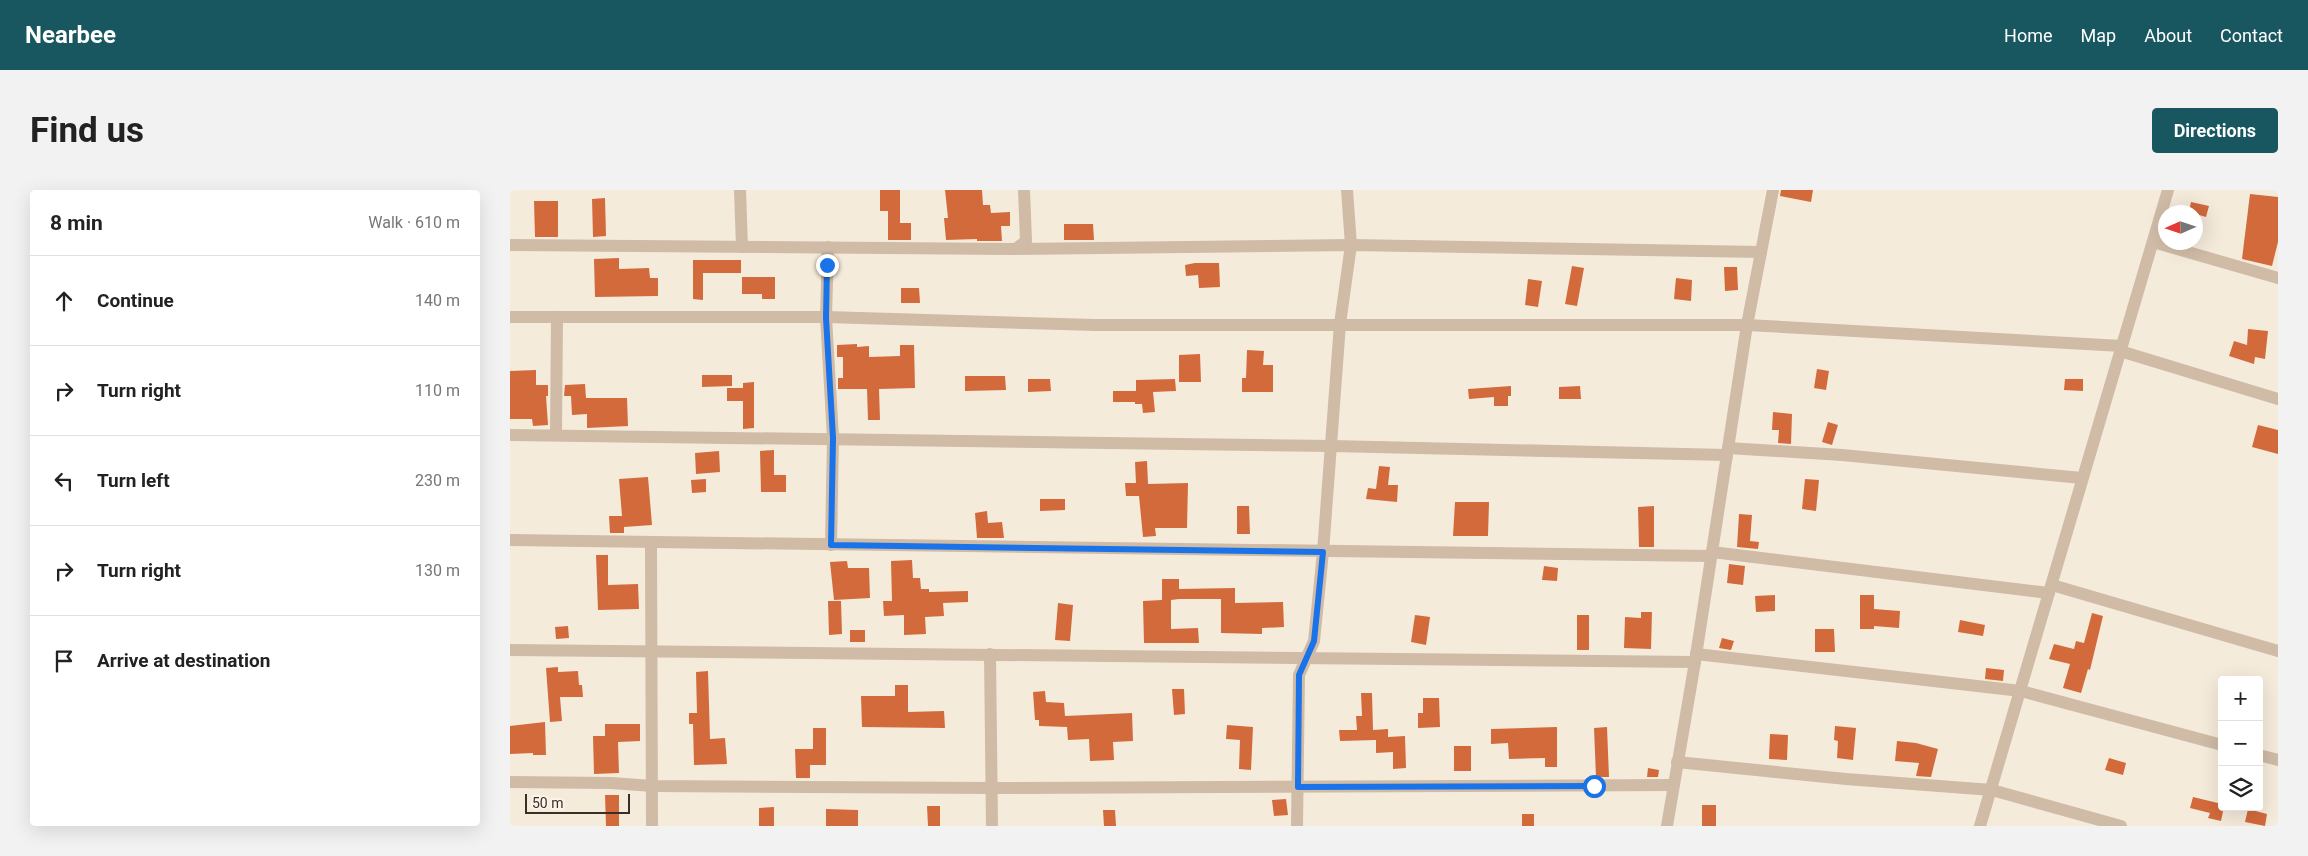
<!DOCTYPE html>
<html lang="en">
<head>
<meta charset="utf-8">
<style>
	:root { --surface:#fff; --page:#f2f2f2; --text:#222; --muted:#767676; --line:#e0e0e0; --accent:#185760 }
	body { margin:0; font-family:Roboto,sans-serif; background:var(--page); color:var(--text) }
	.controls { position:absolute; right:15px; bottom:15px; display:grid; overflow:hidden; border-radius:5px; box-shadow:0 5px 20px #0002 }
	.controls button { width:45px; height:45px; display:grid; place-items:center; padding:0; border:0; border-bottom:1px solid var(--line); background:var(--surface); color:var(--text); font:25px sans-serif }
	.compass { position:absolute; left:1648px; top:15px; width:45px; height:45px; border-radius:50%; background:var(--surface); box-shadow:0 5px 20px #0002; rotate:267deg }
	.scale { position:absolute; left:15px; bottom:12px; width:105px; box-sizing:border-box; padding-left:5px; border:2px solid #3a2e27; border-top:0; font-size:14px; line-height:18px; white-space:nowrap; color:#3a2e27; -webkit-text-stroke:4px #fcf4e9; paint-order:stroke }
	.stop { position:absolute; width:15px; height:15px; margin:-11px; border:4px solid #1a73e8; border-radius:50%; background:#fff }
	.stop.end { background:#1a73e8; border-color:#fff; box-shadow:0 1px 5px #0008 }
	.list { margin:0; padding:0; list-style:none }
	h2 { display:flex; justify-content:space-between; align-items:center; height:65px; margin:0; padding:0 20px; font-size:21px }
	h2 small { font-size:16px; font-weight:400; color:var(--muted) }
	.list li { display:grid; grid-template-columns:32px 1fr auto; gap:15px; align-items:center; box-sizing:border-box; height:90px; padding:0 20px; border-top:1px solid var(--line) }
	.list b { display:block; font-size:19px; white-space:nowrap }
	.list em { font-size:16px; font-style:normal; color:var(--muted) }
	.icon { flex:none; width:28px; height:28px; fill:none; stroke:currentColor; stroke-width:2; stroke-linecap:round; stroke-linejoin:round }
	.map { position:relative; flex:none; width:1768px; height:636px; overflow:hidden; border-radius:5px }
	header { display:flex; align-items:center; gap:30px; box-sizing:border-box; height:70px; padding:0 25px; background:var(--accent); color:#fff }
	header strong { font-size:24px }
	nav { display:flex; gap:28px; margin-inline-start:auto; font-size:18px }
	.intro { display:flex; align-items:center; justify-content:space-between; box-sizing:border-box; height:120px; padding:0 30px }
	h1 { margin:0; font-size:35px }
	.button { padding:12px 22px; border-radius:5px; background:var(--accent); color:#fff; font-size:18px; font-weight:700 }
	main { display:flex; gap:30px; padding:0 30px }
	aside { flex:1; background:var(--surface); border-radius:5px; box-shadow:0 5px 20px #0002 }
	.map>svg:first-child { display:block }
</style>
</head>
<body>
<header>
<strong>Nearbee</strong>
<nav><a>Home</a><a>Map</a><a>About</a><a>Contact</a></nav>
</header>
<div class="intro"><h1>Find us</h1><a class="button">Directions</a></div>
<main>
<aside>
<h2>8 min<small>Walk · 610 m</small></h2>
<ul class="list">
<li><svg class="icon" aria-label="ahead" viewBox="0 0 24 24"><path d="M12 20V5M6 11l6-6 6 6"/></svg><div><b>Continue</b></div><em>140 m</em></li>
<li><svg class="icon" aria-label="right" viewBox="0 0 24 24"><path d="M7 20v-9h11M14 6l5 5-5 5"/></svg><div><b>Turn right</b></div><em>110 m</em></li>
<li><svg class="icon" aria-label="left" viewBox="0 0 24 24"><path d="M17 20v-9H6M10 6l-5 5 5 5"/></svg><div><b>Turn left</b></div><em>230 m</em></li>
<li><svg class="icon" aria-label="right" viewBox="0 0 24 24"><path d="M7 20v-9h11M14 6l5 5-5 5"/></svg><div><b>Turn right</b></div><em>130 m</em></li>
<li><svg class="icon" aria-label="arrive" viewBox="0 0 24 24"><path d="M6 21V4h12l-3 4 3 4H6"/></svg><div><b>Arrive at destination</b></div></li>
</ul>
</aside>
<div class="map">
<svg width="1768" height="636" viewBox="0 0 1768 636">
	<rect width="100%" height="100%" fill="#f5ebdb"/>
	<g fill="#d36a3b">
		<polygon points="370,0 390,0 390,33 401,33 401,50 378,50 378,21 370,21"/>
		<polygon points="435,0 472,0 473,15 480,15 481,23 500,22 500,36 491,36 492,51 467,51 467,49 436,50 434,28 438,28"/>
		<polygon points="1271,0 1303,0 1301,12 1270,6"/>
		<polygon points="1740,4 1768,7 1768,52 1762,76 1732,69"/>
		<polygon points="95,8 96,46 83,47 82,9"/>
		<polygon points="24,11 48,11 48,47 25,47"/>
		<polygon points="1681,12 1699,16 1696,27 1679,22"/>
		<polygon points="554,34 583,34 584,50 554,50"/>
		<polygon points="109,68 109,79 139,78 140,88 148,88 148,106 85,107 84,69"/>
		<polygon points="183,70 231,70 231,83 193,83 193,110 183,109"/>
		<polygon points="685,73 709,73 710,97 689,98 688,85 676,86 675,75"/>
		<polygon points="1062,76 1074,78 1067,116 1055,114"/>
		<polygon points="1214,77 1227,77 1228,100 1215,101"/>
		<polygon points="232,87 265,87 265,109 252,109 252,104 232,104"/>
		<polygon points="1166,88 1182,90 1181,111 1164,109"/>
		<polygon points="1018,89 1032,91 1028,117 1015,115"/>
		<polygon points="391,98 409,98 410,113 391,113"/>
		<polygon points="1738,139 1758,141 1755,169 1745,167 1744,174 1719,166 1724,151 1737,155"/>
		<polygon points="347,154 347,157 359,156 359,167 390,166 390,155 404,155 405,198 369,199 370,230 358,230 357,199 328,199 328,188 333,188 333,167 327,167 327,155"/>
		<polygon points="737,160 754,161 753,175 763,175 763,202 732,202 732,188 736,188"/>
		<polygon points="690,164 691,192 669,192 669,165"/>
		<polygon points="1307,179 1319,181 1316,200 1304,198"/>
		<polygon points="26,180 26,195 38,195 38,206 36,206 38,235 23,236 22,229 0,229 0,181"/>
		<polygon points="192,185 222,185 222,196 192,197"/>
		<polygon points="455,186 495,186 496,200 455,201"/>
		<polygon points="518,189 540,189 541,201 518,202"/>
		<polygon points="665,189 666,201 643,202 645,222 633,223 632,214 625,214 625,212 603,212 603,201 626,201 626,190"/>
		<polygon points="1555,189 1573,189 1573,201 1554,200"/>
		<polygon points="244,192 244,238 233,239 233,211 217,211 217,198 233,198 233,193"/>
		<polygon points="75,194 76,208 117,208 118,236 77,238 77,224 62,225 61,206 54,206 55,195"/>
		<polygon points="1001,196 1001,206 998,206 998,216 984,216 984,207 959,209 958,199"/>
		<polygon points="1070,196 1071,209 1049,209 1049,197"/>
		<polygon points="1263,222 1282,224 1281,254 1268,253 1269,240 1262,240"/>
		<polygon points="1318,232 1328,235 1322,255 1312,252"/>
		<polygon points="1748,235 1768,240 1768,264 1742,257"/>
		<polygon points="264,260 264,285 276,285 276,302 251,302 250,261"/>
		<polygon points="209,261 210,282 186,284 185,263"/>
		<polygon points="637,271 638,294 678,293 677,338 645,338 646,346 633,347 629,306 616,306 615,293 626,293 625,272"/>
		<polygon points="869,276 880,277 878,295 888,295 887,312 856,309 858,298 866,299"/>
		<polygon points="138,287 142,335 114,337 114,343 100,343 99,326 112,326 109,289"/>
		<polygon points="196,289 196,302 182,303 181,290"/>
		<polygon points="1295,289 1309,290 1306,321 1292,319"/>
		<polygon points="530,309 555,309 555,320 530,321"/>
		<polygon points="945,312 979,312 978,346 943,346"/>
		<polygon points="727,316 739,316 740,344 727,344"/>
		<polygon points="1144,316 1144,357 1129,357 1128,317"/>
		<polygon points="477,321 478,333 492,332 494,348 467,348 465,323"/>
		<polygon points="1229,324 1242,325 1240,351 1249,352 1248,359 1227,357"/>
		<polygon points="86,365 98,365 98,395 128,394 129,419 88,420"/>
		<polygon points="402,370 403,388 410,388 411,399 419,399 419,402 458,401 458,412 433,413 434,426 415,427 416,444 394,445 394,425 374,426 373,411 382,411 381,371"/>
		<polygon points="337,371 338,378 359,378 360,408 324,410 320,372"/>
		<polygon points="1219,374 1235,376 1233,395 1217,393"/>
		<polygon points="1034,376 1048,378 1047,391 1032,390"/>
		<polygon points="652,389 669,389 669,399 725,398 725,413 773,412 774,437 752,438 752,444 711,443 711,409 669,409 661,410 661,439 688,438 689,453 634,453 633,411 652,410"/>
		<polygon points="1265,405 1265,421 1246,422 1245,406"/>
		<polygon points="1350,405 1364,405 1364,419 1390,421 1389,438 1364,436 1364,439 1350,439"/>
		<polygon points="318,411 331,411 332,444 319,445"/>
		<polygon points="548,413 563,415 560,451 545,450"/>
		<polygon points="1131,422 1142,422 1141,459 1114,458 1115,427 1131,428"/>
		<polygon points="1582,423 1593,426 1580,480 1578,479 1571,503 1553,498 1560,474 1539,469 1544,454 1564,459 1566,451 1574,453"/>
		<polygon points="905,425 920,427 916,455 901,452"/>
		<rect x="1067" y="425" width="12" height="35"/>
		<polygon points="1450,430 1475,435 1473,446 1448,442"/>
		<polygon points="58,436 59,448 46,449 45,437"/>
		<polygon points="1305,439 1324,439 1325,462 1305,462"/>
		<rect x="340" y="440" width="15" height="12"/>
		<polygon points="1212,448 1224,451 1221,460 1209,458"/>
		<polygon points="48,477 48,482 68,481 69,495 72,495 73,507 50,507 52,531 40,532 36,478"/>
		<polygon points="1476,478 1494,480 1493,491 1475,489"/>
		<polygon points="198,481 200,549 215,548 217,574 184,575 183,534 179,534 179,523 187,523 186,482"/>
		<polygon points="385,495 398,495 398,522 434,521 435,538 352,537 351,506 385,506"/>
		<polygon points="662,499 674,499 675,524 664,525"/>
		<polygon points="535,501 536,512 554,513 555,526 622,523 623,551 603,552 604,570 580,571 579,549 558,550 557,537 529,536 529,530 525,530 523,502"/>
		<polygon points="851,503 862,503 863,540 878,539 878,547 895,546 896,578 883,579 883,562 866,563 866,550 830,551 829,540 847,540 846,526 852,526"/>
		<polygon points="913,508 929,508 930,537 908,538 908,523 913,523"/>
		<polygon points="35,532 36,565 23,565 23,563 0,564 0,536"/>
		<polygon points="95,534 130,534 130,551 108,552 109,583 84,584 83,546 95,546"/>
		<polygon points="717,535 743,537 741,580 729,579 730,550 716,549"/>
		<polygon points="1325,536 1346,538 1343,570 1327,568 1328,551 1324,550"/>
		<polygon points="1047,537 1047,577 1035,577 1035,568 999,569 998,553 981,554 981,539"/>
		<polygon points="1097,537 1099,587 1086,587 1084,538"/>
		<polygon points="303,538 316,538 316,575 300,575 300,588 286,588 285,559 303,559"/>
		<polygon points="1260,544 1278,545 1277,570 1259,569"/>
		<polygon points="1387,551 1406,553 1428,559 1421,587 1406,586 1409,573 1385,571"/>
		<rect x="944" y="556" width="17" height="25"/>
		<polygon points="1599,568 1616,573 1613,585 1595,580"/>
		<polygon points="1138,578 1149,580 1148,587 1137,587"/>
		<polygon points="95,605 109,605 109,636 96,636"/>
		<polygon points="1683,607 1712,614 1712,617 1714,617 1711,631 1698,628 1700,623 1680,618"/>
		<polygon points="776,609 778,625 764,626 762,610"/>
		<rect x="1192" y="615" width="14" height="21"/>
		<polygon points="417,616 430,616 430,636 418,636"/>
		<polygon points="264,617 264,636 249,636 249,618"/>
		<polygon points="316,619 348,620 348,636 316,636"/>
		<polygon points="1738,619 1757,624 1755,636 1735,632"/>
		<polygon points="593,620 605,620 606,636 594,636"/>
		<rect x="1012" y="624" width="12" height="12"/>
	</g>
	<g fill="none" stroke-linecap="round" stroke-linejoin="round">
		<g stroke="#cfbba6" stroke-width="12">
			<polyline points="230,0 232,57"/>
			<polyline points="1643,52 1768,88"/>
			<polyline points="0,55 499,59 841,55 1251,62"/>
			<polyline points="318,57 316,127 323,248 321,355"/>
			<polyline points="507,58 516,51 514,0"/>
			<polyline points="0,127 316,127 586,135 1237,135 1612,156"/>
			<polyline points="1610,161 1768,209"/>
			<polyline points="46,244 47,127"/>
			<polyline points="0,245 822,256 1217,265"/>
			<polyline points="1218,258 1332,265 1572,288"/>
			<polyline points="0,350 1201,366"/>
			<polyline points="141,353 142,636"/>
			<polyline points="1202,362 1539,403"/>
			<polyline points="1542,395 1768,461"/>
			<polyline points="0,460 1185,472"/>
			<polyline points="480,464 482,636"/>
			<polyline points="1186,464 1511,501 1712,555"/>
			<polyline points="1749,565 1768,570"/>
			<polyline points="1167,572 1336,589 1482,600 1611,636"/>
			<polyline points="0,592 101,593 143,596 483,598 1163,595"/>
			<polyline points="787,636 789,485 804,451 813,362 830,134 841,55 837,0"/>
			<polyline points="1157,636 1185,472 1237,135 1263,0"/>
			<polyline points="1470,636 1658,0"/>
		</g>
	</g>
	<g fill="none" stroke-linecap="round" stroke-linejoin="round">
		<polyline stroke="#1a73e8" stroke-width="6" points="317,75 316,128 323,248 321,355 813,362 804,451 789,485 788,597 1084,596"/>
	</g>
</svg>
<div class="controls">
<button>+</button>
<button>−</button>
<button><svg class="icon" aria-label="layers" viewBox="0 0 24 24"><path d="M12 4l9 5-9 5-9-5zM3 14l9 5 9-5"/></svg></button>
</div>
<svg class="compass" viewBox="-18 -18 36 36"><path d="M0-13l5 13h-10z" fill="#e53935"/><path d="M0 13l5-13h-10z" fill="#767676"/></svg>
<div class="scale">50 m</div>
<div class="stop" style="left:1084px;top:596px"></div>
<div class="stop end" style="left:317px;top:75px"></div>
</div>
</main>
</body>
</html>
